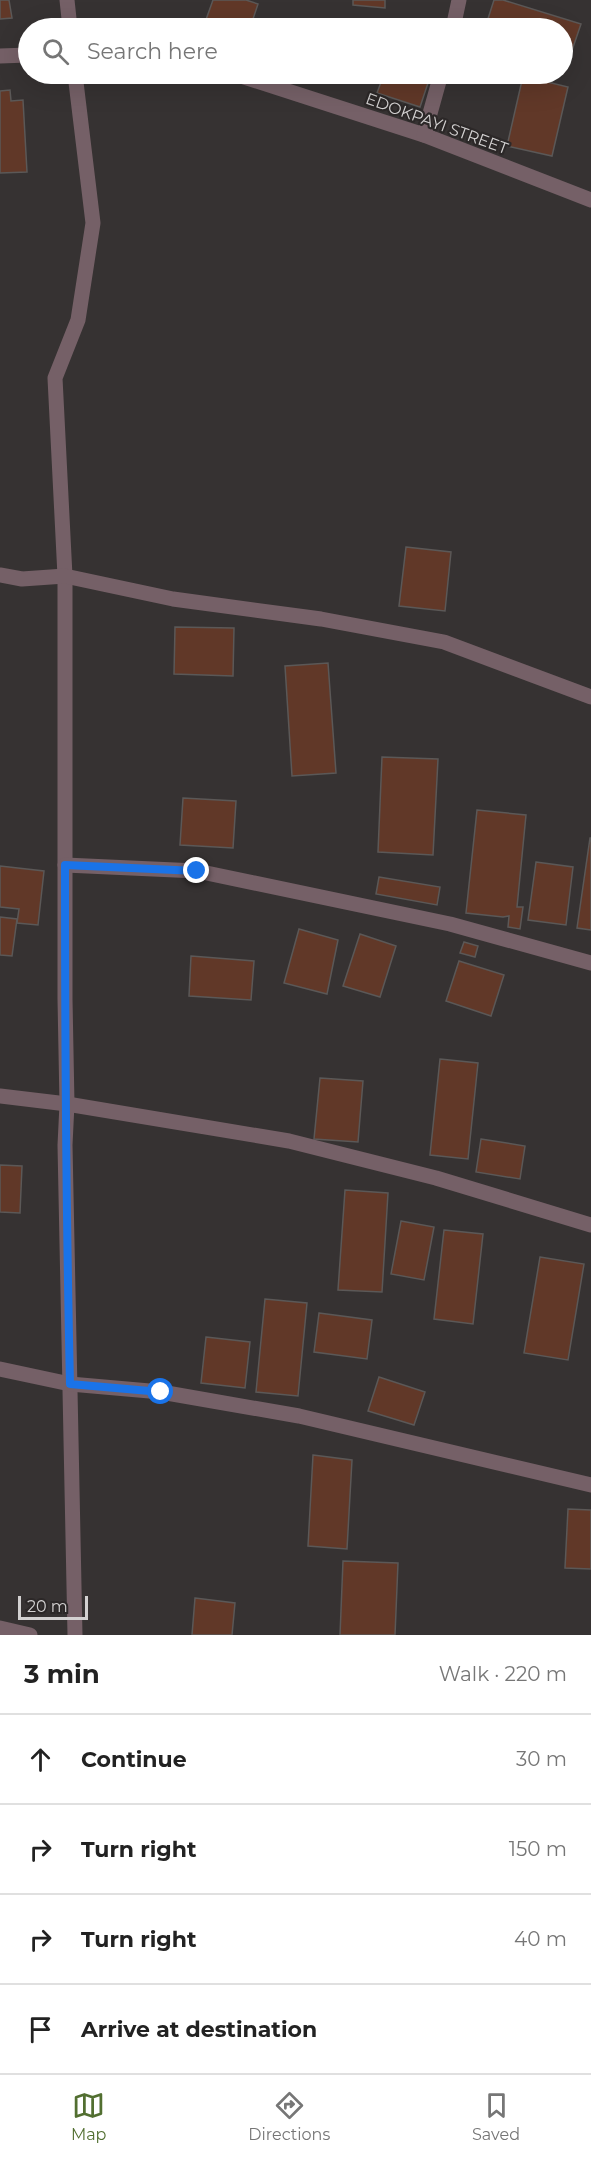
<!DOCTYPE html>
<html lang="en">
<head>
<meta charset="utf-8">
<style>
	:root { --surface:#fff; --page:#f6f6f6; --text:#222; --muted:#767676; --line:#e0e0e0; --accent:#526f31 }
	body { margin:0; font-family:Montserrat,sans-serif; background:var(--page); color:var(--text) }
	.scale { position:absolute; left:18px; bottom:15px; width:70px; box-sizing:border-box; padding-left:6px; border:3px solid #d3d1d1; border-top:0; font-size:16px; line-height:21px; white-space:nowrap; color:#d3d1d1; -webkit-text-stroke:4px #2c2828; paint-order:stroke }
	.stop { position:absolute; width:18px; height:18px; margin:-14px; border:4px solid #1a73e8; border-radius:50%; background:#fff }
	.stop.end { background:#1a73e8; border-color:#fff; box-shadow:0 2px 6px #0008 }
	.list { margin:0; padding:0; list-style:none }
	h2 { display:flex; justify-content:space-between; align-items:center; height:78px; margin:0; padding:0 24px; font-size:26px }
	h2 small { font-size:20px; font-weight:400; color:var(--muted) }
	.list li { display:grid; grid-template-columns:39px 1fr auto; gap:18px; align-items:center; box-sizing:border-box; height:90px; padding:0 24px; border-top:2px solid var(--line) }
	.list b { display:block; font-size:22px; white-space:nowrap }
	.list em { font-size:20px; font-style:normal; color:var(--muted) }
	.icon { flex:none; width:33px; height:33px; fill:none; stroke:currentColor; stroke-width:2; stroke-linecap:round; stroke-linejoin:round }
	.map { position:relative; flex:none; width:591px; height:1635px; overflow:hidden }
	.search { position:absolute; background:var(--surface); box-shadow:0 6px 24px #0002; left:18px; right:18px; top:18px; height:66px; display:flex; align-items:center; gap:15px; box-sizing:border-box; padding:0 21px; border-radius:33px; color:var(--muted); font-size:22px }
	.sheet { height:438px; background:var(--surface) }
	nav { display:flex; justify-content:space-around; align-items:center; box-sizing:border-box; height:84px; border-top:2px solid var(--line); background:var(--surface); font-size:16px; color:var(--muted) }
	nav a { display:grid; justify-items:center; gap:3px }
	nav .on { color:var(--accent) }
	.map>svg:first-child { display:block }
</style>
</head>
<body>
<div class="map">
<svg width="591" height="1635" viewBox="0 0 591 1635">
	<rect width="100%" height="100%" fill="#363232"/>
	<g fill="#613828" stroke="#5b5857" stroke-width="1.5">
		<polygon points="0,0 9,0 12,18 0,19"/>
		<polygon points="213,0 246,0 258,4 250,28 203,28"/>
		<polygon points="353,0 385,0 385,8 353,5"/>
		<polygon points="494,0 503,0 581,24 568,62 562,60 562,28 485,28"/>
		<polygon points="384,74 431,74 420,107 377,93"/>
		<polygon points="523,76 568,87 552,156 507,146"/>
		<polygon points="10,90 11,101 23,100 27,172 0,173 0,91"/>
		<polygon points="406,547 451,552 445,611 399,606"/>
		<polygon points="175,627 234,628 233,676 174,674"/>
		<polygon points="328,663 336,773 292,776 285,666"/>
		<polygon points="382,757 438,759 433,855 378,852"/>
		<polygon points="183,798 236,801 233,848 180,845"/>
		<polygon points="477,810 526,815 517,907 523,907 520,929 508,927 509,916 503,917 466,913"/>
		<polygon points="590,838 591,838 591,930 577,928"/>
		<polygon points="536,862 573,867 566,925 528,920"/>
		<polygon points="0,866 44,871 38,925 17,923 19,909 0,907"/>
		<polygon points="379,877 440,887 437,905 376,894"/>
		<polygon points="0,917 17,919 12,956 0,955"/>
		<polygon points="299,929 338,940 327,994 284,983"/>
		<polygon points="360,934 396,946 380,997 343,986"/>
		<polygon points="464,942 478,946 475,957 460,953"/>
		<polygon points="191,956 254,961 251,1000 189,996"/>
		<polygon points="459,961 504,975 491,1016 446,1001"/>
		<polygon points="440,1059 478,1063 468,1159 430,1155"/>
		<polygon points="320,1078 363,1081 358,1142 314,1139"/>
		<polygon points="481,1139 525,1146 520,1179 476,1172"/>
		<polygon points="0,1165 22,1166 20,1213 0,1212"/>
		<polygon points="345,1190 388,1193 382,1292 338,1290"/>
		<polygon points="401,1221 434,1227 424,1280 391,1274"/>
		<polygon points="444,1230 483,1234 473,1324 434,1319"/>
		<polygon points="540,1257 584,1264 568,1360 524,1353"/>
		<polygon points="265,1299 307,1303 298,1396 256,1392"/>
		<polygon points="319,1313 372,1320 367,1359 314,1352"/>
		<polygon points="206,1337 250,1342 245,1388 201,1383"/>
		<polygon points="379,1377 425,1392 414,1425 368,1411"/>
		<polygon points="313,1455 352,1460 347,1549 308,1546"/>
		<polygon points="568,1509 591,1510 591,1569 565,1568"/>
		<polygon points="343,1561 398,1563 395,1635 340,1635"/>
		<polygon points="195,1598 235,1603 232,1635 192,1635"/>
	</g>
	<g fill="none" stroke-linecap="round" stroke-linejoin="round">
		<g stroke="#756067" stroke-width="15">
			<polyline points="67,0 70,28"/>
			<polyline points="453,28 459,0"/>
			<polyline points="0,56 28,55"/>
			<polyline points="75,74 93,223 78,320 55,378 65,576 65,999 67,1104 65,1145 75,1635"/>
			<polyline points="235,74 424,135 591,200"/>
			<polyline points="424,135 441,74"/>
			<polyline points="0,575 22,579 65,576 173,599 321,619 444,642 591,697"/>
			<polyline points="65,865 197,871 450,924 591,963"/>
			<polyline points="0,1096 67,1104 289,1141 436,1178 591,1225"/>
			<polyline points="0,1369 70,1384 161,1392 299,1416 591,1485"/>
			<polyline points="0,1628 30,1635"/>
		</g>
	</g>
	<g fill="none" stroke-linecap="round" stroke-linejoin="round">
		<path stroke="#1a73e8" stroke-width="8" d="M161,1392l-91,-8c-4,-173 -5,-346 -5,-519l132,6"/>
	</g>
	<g text-anchor="middle" stroke-width="4.5" stroke-linejoin="round" paint-order="stroke">
		<g font-size="16" fill="#d3d1d1" stroke="#2c2828">
			<text transform="translate(437 123) rotate(20)" y="6">EDOKPAYI STREET</text>
		</g>
	</g>
</svg>
<div class="scale">20 m</div>
<div class="stop" style="left:161px;top:1392px"></div>
<div class="stop end" style="left:197px;top:871px"></div>
<div class="search"><svg class="icon" aria-label="search" viewBox="0 0 24 24"><circle cx="10" cy="10" r="6"/><path d="M15 15l6 6"/></svg>Search here</div>
</div>
<section class="sheet">
<h2>3 min<small>Walk · 220 m</small></h2>
<ul class="list">
<li><svg class="icon" aria-label="ahead" viewBox="0 0 24 24"><path d="M12 20V5M6 11l6-6 6 6"/></svg><div><b>Continue</b></div><em>30 m</em></li>
<li><svg class="icon" aria-label="right" viewBox="0 0 24 24"><path d="M7 20v-9h11M14 6l5 5-5 5"/></svg><div><b>Turn right</b></div><em>150 m</em></li>
<li><svg class="icon" aria-label="right" viewBox="0 0 24 24"><path d="M7 20v-9h11M14 6l5 5-5 5"/></svg><div><b>Turn right</b></div><em>40 m</em></li>
<li><svg class="icon" aria-label="arrive" viewBox="0 0 24 24"><path d="M6 21V4h12l-3 4 3 4H6"/></svg><div><b>Arrive at destination</b></div></li>
</ul>
</section>
<nav>
<a class="on"><svg class="icon" aria-label="map" viewBox="0 0 24 24"><path d="M3 6l6-2 6 2 6-2v14l-6 2-6-2-6 2zM9 4v14M15 6v14"/></svg>Map</a>
<a><svg class="icon" aria-label="directions" viewBox="0 0 24 24"><path d="M12 3l9 9-9 9-9-9zM9 14v-3h6M13 9l2 2-2 2"/></svg>Directions</a>
<a><svg class="icon" aria-label="saved" viewBox="0 0 24 24"><path d="M7 4h10v16l-5-4-5 4z"/></svg>Saved</a>
</nav>
</body>
</html>
